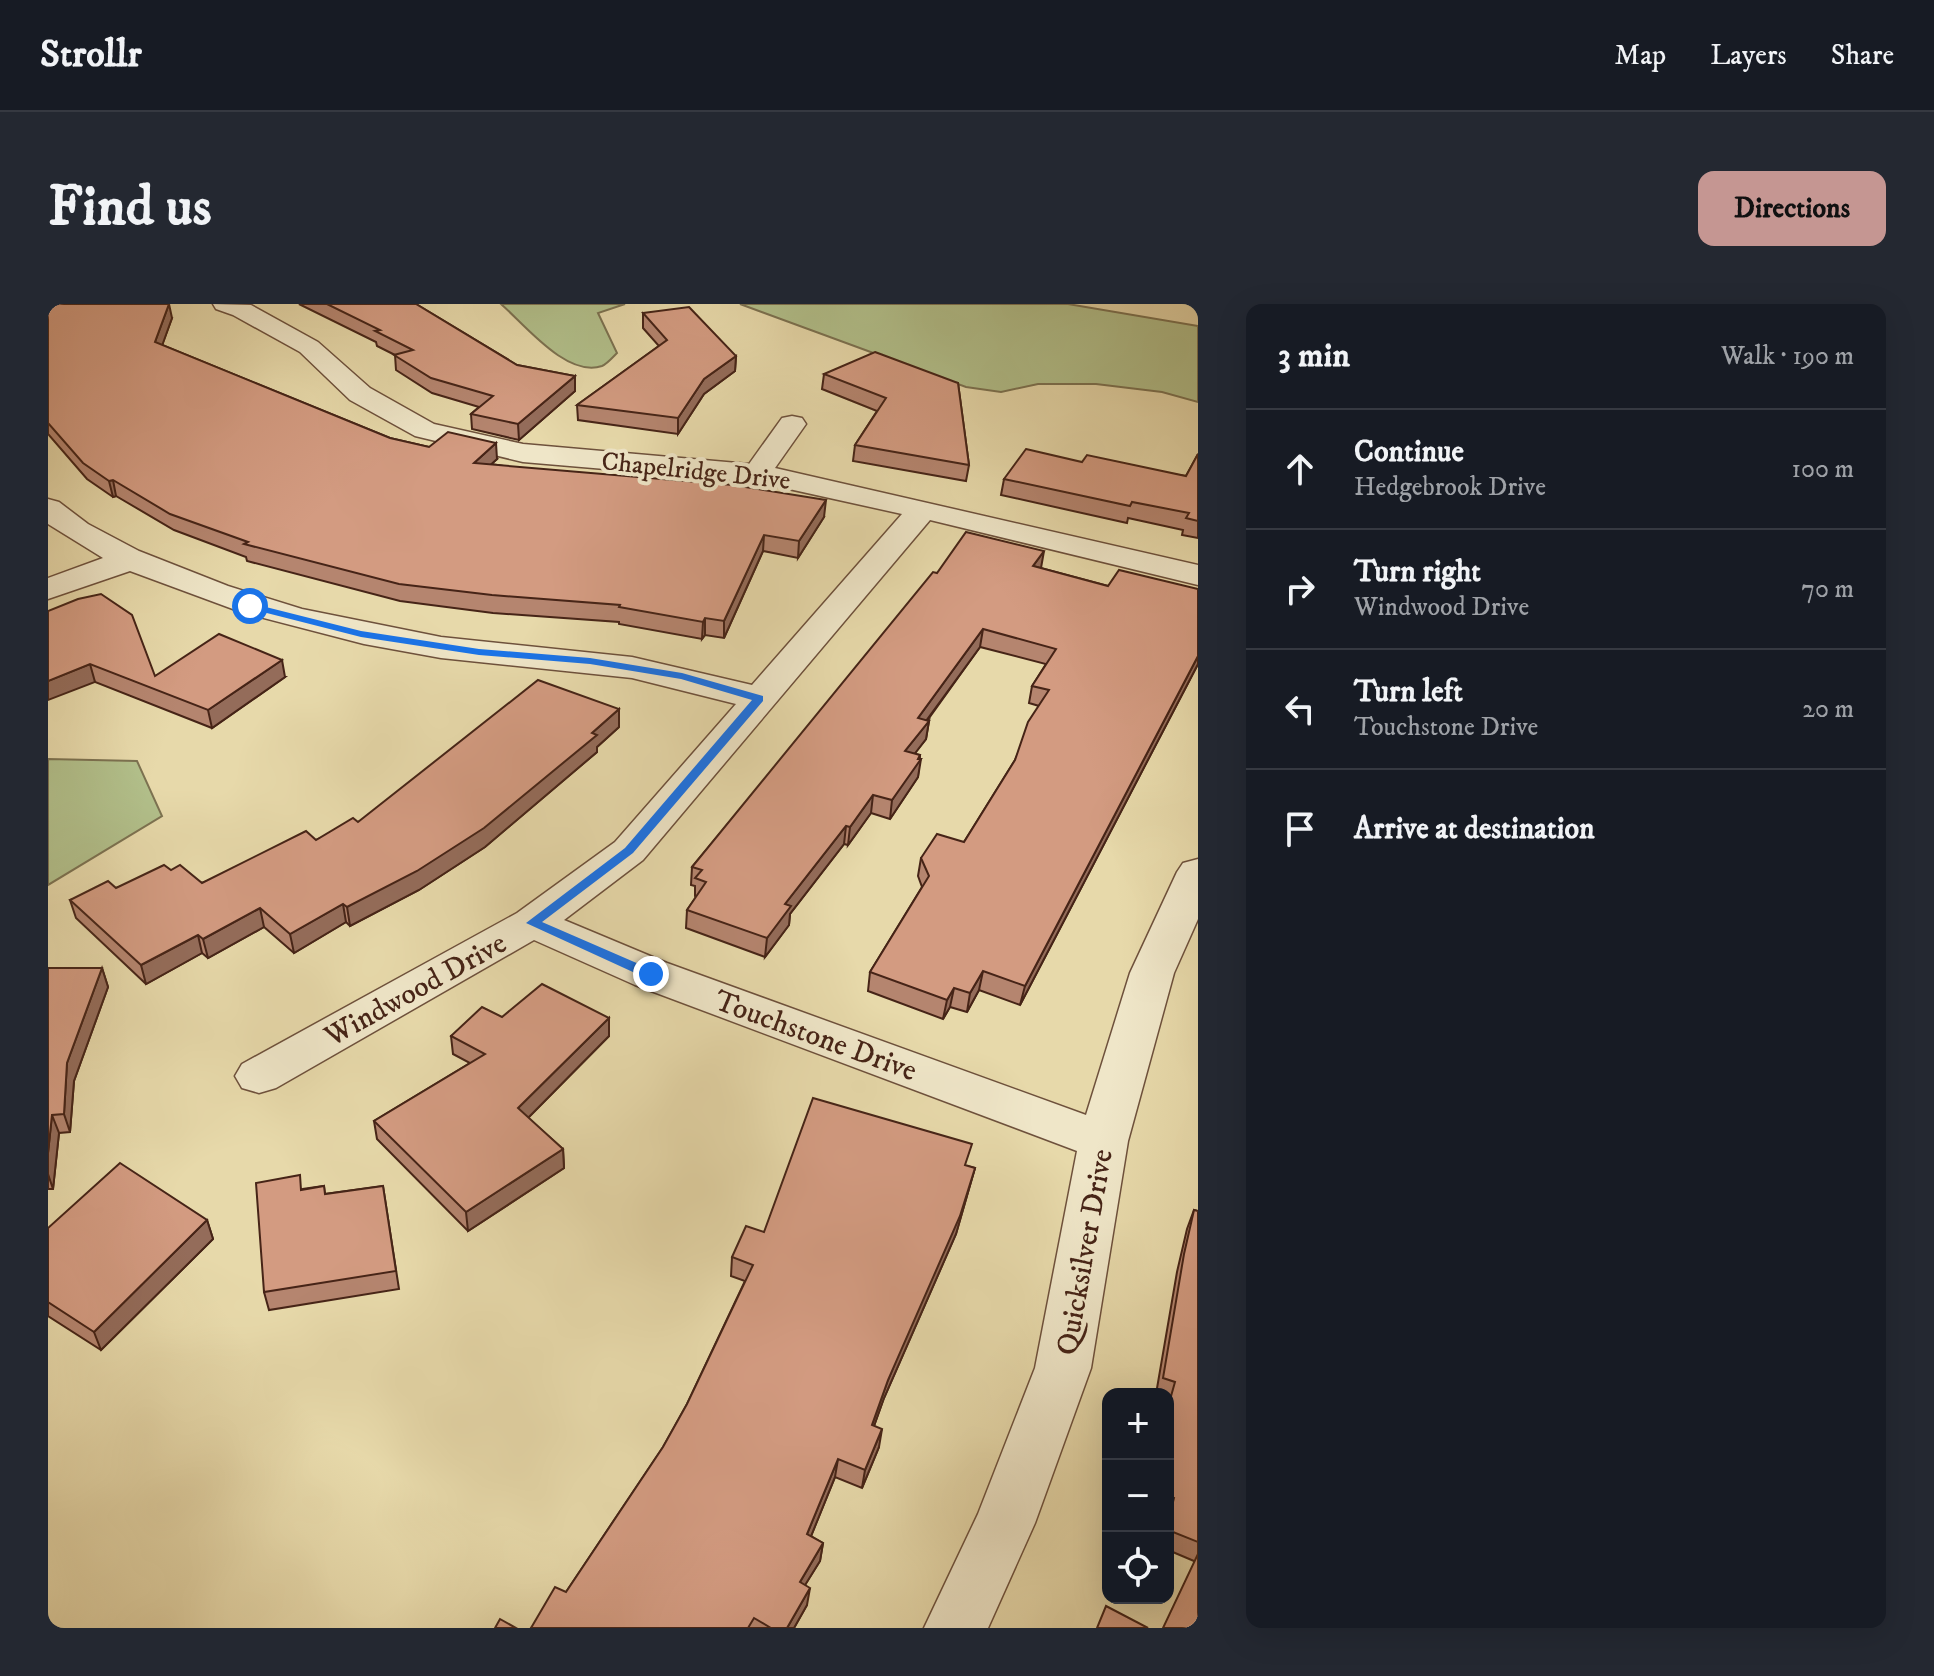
<!DOCTYPE html>
<html lang="en">
<head>
<meta charset="utf-8">
<style>
	:root { --surface:#171b24; --page:#242831; --text:#f1f3f6; --muted:#9ea1a6; --line:#363941; --accent:#c59692 }
	body { margin:0; font-family:"IM FELL DW Pica",serif; background:var(--page); color:var(--text) }
	.controls { position:absolute; right:24px; bottom:24px; display:grid; overflow:hidden; border-radius:16px; box-shadow:0 8px 32px #0002 }
	.controls button { width:72px; height:72px; display:grid; place-items:center; padding:0; border:0; border-bottom:2px solid var(--line); background:var(--surface); color:var(--text); font:40px sans-serif }
	.stop { position:absolute; width:24px; height:24px; margin:-18px; border:6px solid #1a73e8; border-radius:50%; background:#fff }
	.stop.end { background:#1a73e8; border-color:#fff; box-shadow:0 2px 8px #0008 }
	.list { margin:0; padding:0; list-style:none }
	h2 { display:flex; justify-content:space-between; align-items:center; height:104px; margin:0; padding:0 32px; font-size:34px }
	h2 small { font-size:26px; font-weight:400; color:var(--muted) }
	.list li { display:grid; grid-template-columns:52px 1fr auto; gap:24px; align-items:center; box-sizing:border-box; height:120px; padding:0 32px; border-top:2px solid var(--line) }
	.list b { display:block; font-size:30px; white-space:nowrap }
	.list p { margin:0; font-size:26px; white-space:nowrap; color:var(--muted) }
	.list em { font-size:26px; font-style:normal; color:var(--muted) }
	.icon { flex:none; width:44px; height:44px; fill:none; stroke:currentColor; stroke-width:2; stroke-linecap:round; stroke-linejoin:round }
	.map { position:relative; flex:none; width:1150px; height:1324px; overflow:hidden; border-radius:16px }
	header { display:flex; align-items:center; gap:48px; box-sizing:border-box; height:112px; padding:0 40px; background:var(--surface); border-bottom:2px solid var(--line) }
	header strong { font-size:38px }
	nav { display:flex; gap:44px; margin-inline-start:auto; font-size:28px }
	.intro { display:flex; align-items:center; justify-content:space-between; box-sizing:border-box; height:192px; padding:0 48px }
	h1 { margin:0; font-size:56px }
	.button { padding:20px 36px; border-radius:16px; background:var(--accent); color:#111; font-size:28px; font-weight:700 }
	main { display:flex; gap:48px; padding:0 48px }
	aside { flex:1; background:var(--surface); border-radius:16px; box-shadow:0 8px 32px #0002 }
	.map>svg:first-child { display:block }
</style>
</head>
<body>
<header>
<strong>Strollr</strong>
<nav><a>Map</a><a>Layers</a><a>Share</a></nav>
</header>
<div class="intro"><h1>Find us</h1><a class="button">Directions</a></div>
<main>
<div class="map">
<svg width="1150" height="1324" viewBox="0 0 1150 1324">
	<rect width="100%" height="100%" fill="#e7d9aa"/>
	<filter id="stains"><feTurbulence type="fractalNoise" baseFrequency=".0025" numOctaves="4"/><feColorMatrix values="0 0 0 0 .2 0 0 0 0 .09 0 0 0 0 .02 0 0 0 .5 -.17"/></filter>
	<radialGradient id="worn" r=".72"><stop offset=".6" stop-color="#630" stop-opacity="0"/><stop offset="1" stop-color="#630" stop-opacity=".3"/></radialGradient>
	<g fill="#b2c08b" stroke="#7c7251" stroke-width="2">
		<path d="M453,0h124l-27,9 19,40c-4,4 -10,11 -15,13 -35,12 -77,-41 -101,-62z"/>
		<polygon points="692,0 1020,0 1150,22 1150,98 1114,88 1048,80 990,80 953,88 918,83"/>
		<polygon points="0,455 89,457 114,512 0,581"/>
	</g>
	<g fill="none" stroke-linecap="round" stroke-linejoin="round">
		<defs>
			<polygon id="minor" points="165,0 203,1 270,38 322,84 386,120 475,140 701,160 734,114 744,112 754,114 758,120 727,164 1150,261 1150,281 882,216 595,556 516,616 619,659 1038,811 1082,669 1129,568 1135,559 1150,555 1150,615 1126,669 1080,837 1043,1064 987,1219 940,1324 876,1324 930,1210 987,1064 1029,847 587,681 486,636 228,784 211,789 194,784 187,772 194,760 469,609 567,538 688,400 584,374 393,354 316,340 193,308 82,267 0,295 0,274 55,254 0,220 0,195 11,198 40,220 91,247 180,282 254,305 393,333 584,353 704,381 854,210 709,178 475,158 367,132 302,96 252,48 185,11 168,5"/>
		</defs>
		<use href="#minor" stroke="#6e513c" stroke-width="3"/>
		<use href="#minor" fill="#efe6c8" fill-rule="evenodd"/>
	</g>
	<g fill="#b5856f" stroke="#462417" stroke-width="2">
		<polygon points="0,0 124,14 114,41 342,134 381,143 449,155 443,160 776,213 750,254 715,247 676,334 657,331 654,335 571,320 571,318 445,309 352,297 199,257 198,253 126,226 68,192 65,193 39,175 0,130"/>
		<polygon points="251,0 368,0 469,61 527,72 527,87 471,136 424,125 423,110 431,103 384,89 348,66 347,51 329,42 328,38"/>
		<polygon points="595,9 688,52 687,67 656,90 630,130 530,116 529,101 611,42 595,24"/>
		<polygon points="776,70 910,79 921,161 918,177 805,157 807,141 829,107 774,85"/>
		<polygon points="1150,150 1150,234 1134,231 1135,226 1080,214 1079,219 953,191 956,175 1034,158 1138,172"/>
		<polygon points="993,264 1060,282 1150,285 1150,360 972,701 931,686 919,708 902,703 895,715 820,687 822,668 874,583 870,572 873,554 916,538 967,456 991,402 981,399 984,382 998,360 932,343 879,417 881,417 878,435 866,450 872,451 870,473 842,515 823,509 800,541 796,540 742,610 741,621 717,653 638,624 639,606 648,593 647,592 647,582 643,581 644,563 889,269"/>
		<polygon points="0,307 107,372 237,373 164,424 47,378"/>
		<polygon points="571,423 549,443 549,448 437,543 371,586 302,622 298,618 246,649 216,623 160,654 154,649 98,680 28,614 22,596 68,584 123,566 154,579 268,536 310,518"/>
		<polygon points="0,664 54,664 60,683 26,777 22,828 11,829 5,885 0,885"/>
		<polygon points="454,713 561,714 561,732 480,814 515,845 516,864 420,927 329,835 326,817 422,759 405,750 403,732"/>
		<polygon points="919,862 927,864 908,930 836,1094 826,1122 831,1143 814,1184 787,1173 763,1232 775,1239 772,1257 757,1281 759,1301 746,1324 483,1324 518,1288 615,1143 639,1100 697,977 683,972 684,953 716,928"/>
		<polygon points="276,882 277,890 335,882 351,985 221,1006 216,988 255,885"/>
		<polygon points="1146,906 1150,907 1150,1324 1146,1257 1120,1246 1120,1090 1108,1090 1129,968 1139,925"/>
		<polygon points="159,916 165,935 53,1046 0,1012 0,924"/>
	</g>
	<g fill="#946c5a" stroke="#462417" stroke-width="2">
		<polygon points="121,0 124,14 110,53 107,38"/>
		<polygon points="688,52 687,67 656,90 630,130 630,114 656,75"/>
		<polygon points="527,72 527,87 471,136 470,120"/>
		<polygon points="448,139 449,155 427,175 426,159"/>
		<polygon points="65,176 68,192 65,193 61,177"/>
		<polygon points="778,196 776,213 750,254 751,237"/>
		<polygon points="716,231 715,247 676,334 676,317"/>
		<polygon points="996,247 993,264 985,262"/>
		<polygon points="657,314 657,331 654,335 655,318"/>
		<polygon points="935,325 932,343 867,432 870,414"/>
		<polygon points="1150,352 1150,360 972,701 977,682"/>
		<polygon points="234,356 237,373 164,424 160,406"/>
		<polygon points="42,360 47,378 0,396 0,377"/>
		<polygon points="571,405 571,423 549,443 549,448 437,543 371,586 302,622 299,603 544,429"/>
		<polygon points="881,417 878,435 855,465 857,447"/>
		<polygon points="872,451 871,458 873,455 870,473 842,515 844,496"/>
		<polygon points="825,491 823,509 800,541 802,523"/>
		<polygon points="798,522 796,540 742,610 741,621 717,653 719,634 737,600"/>
		<polygon points="295,600 298,618 246,649 242,630"/>
		<polygon points="212,604 216,623 160,654 155,635"/>
		<polygon points="150,631 154,649 98,680 93,661"/>
		<polygon points="54,664 60,683 26,777 22,828 16,810 19,759"/>
		<polygon points="935,667 931,686 919,708 922,689"/>
		<polygon points="906,684 902,703 895,715 899,696"/>
		<polygon points="561,714 561,732 471,823 470,804"/>
		<polygon points="4,811 11,829 5,885 0,870 0,849"/>
		<polygon points="515,845 516,864 420,927 418,908"/>
		<polygon points="927,864 908,930 836,1094 820,1139 824,1121 840,1076"/>
		<polygon points="159,916 165,935 53,1046 46,1028"/>
		<polygon points="834,1125 831,1143 814,1184 817,1166"/>
		<polygon points="790,1155 787,1173 757,1247 759,1230"/>
		<polygon points="775,1239 772,1257 749,1294 752,1278"/>
		<polygon points="762,1284 759,1301 746,1324 739,1324"/>
	</g>
	<g fill="#d39b81" stroke="#462417" stroke-width="2">
		<polygon points="0,0 121,0 107,38 342,134 381,143 400,128 448,139 426,159 685,181 778,196 751,237 716,231 676,317 657,314 655,318 571,303 572,301 444,291 351,280 196,240 200,238 122,210 65,176 61,177 35,159 0,119"/>
		<polygon points="279,0 368,0 469,61 527,72 470,120 423,110 445,92 383,74 346,51 365,46 327,27 332,26"/>
		<polygon points="641,3 688,52 656,75 630,114 529,101 619,36 595,9"/>
		<polygon points="827,48 910,79 921,161 807,141 838,94 776,70"/>
		<polygon points="978,145 1034,158 1039,151 1138,172 1150,150 1150,217 1138,214 1141,209 1084,198 1082,202 956,175"/>
		<polygon points="918,228 996,247 985,262 1060,282 1071,266 1150,285 1150,352 977,682 935,667 922,689 906,684 899,696 822,668 881,572 873,554 889,530 916,538 967,456 980,418 1001,386 984,382 1008,345 935,325 870,414 881,417 857,447 872,451 870,455 873,455 844,496 825,491 802,523 798,522 737,600 743,602 719,634 639,606 658,578 647,574 654,566 644,563 885,268 889,269"/>
		<polygon points="53,290 84,311 107,372 171,330 234,356 160,406 42,360 0,377 0,307 30,295"/>
		<polygon points="490,376 571,405 544,429 549,431 436,524 369,567 299,603 295,600 242,630 212,604 155,635 150,631 93,661 22,596 60,577 68,584 116,561 123,566 132,561 154,579 258,527 268,536 305,514 310,518"/>
		<polygon points="0,664 54,664 19,759 16,810 4,811 0,849"/>
		<polygon points="494,680 561,714 470,804 515,845 418,908 326,817 437,750 403,732 434,703 454,713"/>
		<polygon points="765,794 924,840 917,861 927,864 912,912 840,1076 824,1121 834,1125 817,1166 790,1155 759,1230 775,1239 752,1278 762,1284 739,1324 723,1324 706,1314 700,1324 483,1324 507,1283 518,1288 615,1143 639,1100 705,961 684,953 698,922 716,928"/>
		<polygon points="72,859 159,916 46,1028 0,998 0,924"/>
		<polygon points="252,871 253,886 276,882 277,890 335,882 348,967 216,988 208,879"/>
		<polygon points="1146,906 1150,907 1150,1238 1120,1226 1120,1218 1126,1194 1120,1192 1120,1103 1127,1078 1115,1074 1136,950"/>
		<polygon points="1150,1250 1150,1324 1115,1324"/>
		<polygon points="1058,1302 1100,1324 1049,1324"/>
		<polygon points="452,1315 468,1324 447,1324"/>
	</g>
	<polygon fill="#1a73e8" points="202,299 313,327 431,345 542,354 634,369 715,392 715,397 585,549 494,618 607,667 607,674 598,674 478,619 577,544 704,396 633,375 542,360 431,351 313,333 199,304"/>
	<g text-anchor="middle" stroke-width="8" stroke-linejoin="round" paint-order="stroke">
		<g font-size="26" fill="#462417" stroke="#efe6c8">
			<text transform="translate(648 166) rotate(6)" y="9">Chapelridge Drive</text>
		</g>
		<g font-size="30" fill="#462417" stroke="#efe6c8">
			<text transform="translate(367 685) rotate(-29)" y="10">Windwood Drive</text>
			<text transform="translate(768 731) rotate(20)" y="10">Touchstone Drive</text>
			<text transform="translate(1036 948) rotate(-80)" y="10">Quicksilver Drive</text>
		</g>
	</g>
	<rect width="100%" height="100%" filter="url(#stains)"/>
	<rect width="100%" height="100%" fill="url(#worn)"/>
</svg>
<div class="controls">
<button>+</button>
<button>−</button>
<button><svg class="icon" aria-label="locate" viewBox="0 0 24 24"><circle cx="12" cy="12" r="6"/><path d="M12 2v4M12 18v4M2 12h4M18 12h4"/></svg></button>
</div>
<div class="stop" style="left:202px;top:302px"></div>
<div class="stop end" style="left:603px;top:670px"></div>
</div>
<aside>
<h2>3 min<small>Walk · 190 m</small></h2>
<ul class="list">
<li><svg class="icon" aria-label="ahead" viewBox="0 0 24 24"><path d="M12 20V5M6 11l6-6 6 6"/></svg><div><b>Continue</b><p>Hedgebrook Drive</p></div><em>100 m</em></li>
<li><svg class="icon" aria-label="right" viewBox="0 0 24 24"><path d="M7 20v-9h11M14 6l5 5-5 5"/></svg><div><b>Turn right</b><p>Windwood Drive</p></div><em>70 m</em></li>
<li><svg class="icon" aria-label="left" viewBox="0 0 24 24"><path d="M17 20v-9H6M10 6l-5 5 5 5"/></svg><div><b>Turn left</b><p>Touchstone Drive</p></div><em>20 m</em></li>
<li><svg class="icon" aria-label="arrive" viewBox="0 0 24 24"><path d="M6 21V4h12l-3 4 3 4H6"/></svg><div><b>Arrive at destination</b></div></li>
</ul>
</aside>
</main>
</body>
</html>
